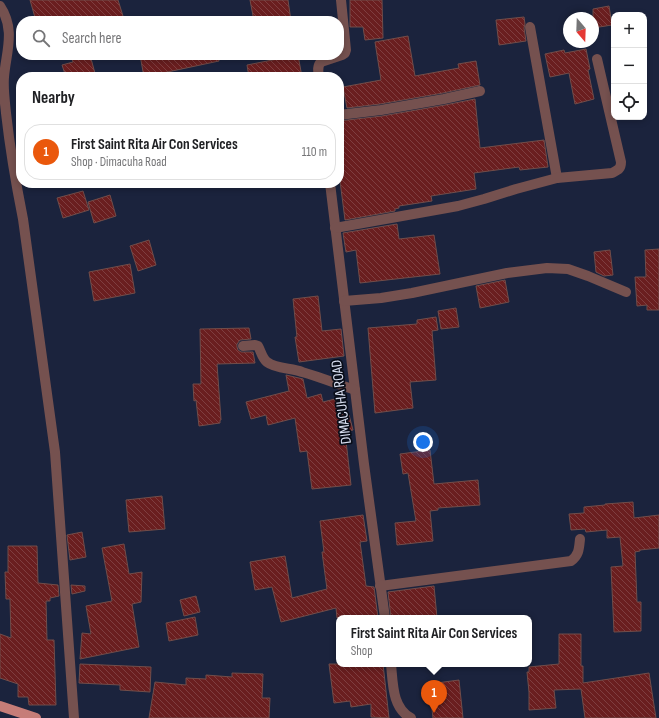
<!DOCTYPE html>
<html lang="en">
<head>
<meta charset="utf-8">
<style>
	:root { --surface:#fff; --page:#f2f2f2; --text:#202124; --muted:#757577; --line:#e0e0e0; --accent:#ea580c }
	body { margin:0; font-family:"Sofia Sans Condensed",sans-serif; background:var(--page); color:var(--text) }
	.controls { position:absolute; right:12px; top:12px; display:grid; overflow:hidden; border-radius:8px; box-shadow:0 2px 6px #0003 }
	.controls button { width:36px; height:36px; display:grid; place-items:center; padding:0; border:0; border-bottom:1px solid var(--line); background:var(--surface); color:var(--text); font:20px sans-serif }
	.compass { position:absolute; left:563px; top:12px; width:36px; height:36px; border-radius:50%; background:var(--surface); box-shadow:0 2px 6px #0003; rotate:161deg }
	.you { position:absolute; left:423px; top:442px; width:14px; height:14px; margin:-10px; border:3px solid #fff; border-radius:50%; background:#1a73e8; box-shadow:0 0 0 6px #1a73e833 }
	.badge { display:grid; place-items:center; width:26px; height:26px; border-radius:50%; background:var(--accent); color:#fff; font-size:13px; font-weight:700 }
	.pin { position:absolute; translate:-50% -33px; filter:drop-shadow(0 1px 2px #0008) }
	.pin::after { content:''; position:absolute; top:21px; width:14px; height:12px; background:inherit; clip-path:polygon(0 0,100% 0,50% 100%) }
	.popup { position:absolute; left:336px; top:615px; width:196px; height:52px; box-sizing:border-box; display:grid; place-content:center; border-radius:8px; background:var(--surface); filter:drop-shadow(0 1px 3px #0005); font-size:13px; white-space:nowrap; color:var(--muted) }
	.popup b { font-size:15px; color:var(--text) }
	.popup::after { content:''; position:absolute; left:50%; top:100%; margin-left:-8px; border:8px solid transparent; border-top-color:var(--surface) }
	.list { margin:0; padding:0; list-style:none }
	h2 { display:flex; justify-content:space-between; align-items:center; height:52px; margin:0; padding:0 16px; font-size:17px }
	h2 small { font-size:13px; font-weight:400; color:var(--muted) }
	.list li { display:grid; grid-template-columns:26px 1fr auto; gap:12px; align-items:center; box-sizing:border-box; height:56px; margin:0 8px 8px; padding:0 8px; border:1px solid var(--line); border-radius:16px }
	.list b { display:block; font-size:15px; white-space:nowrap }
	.list p { margin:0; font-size:13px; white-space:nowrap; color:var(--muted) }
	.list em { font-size:13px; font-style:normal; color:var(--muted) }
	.icon { flex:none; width:22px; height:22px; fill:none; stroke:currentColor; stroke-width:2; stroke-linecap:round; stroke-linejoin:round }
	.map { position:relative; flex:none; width:659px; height:718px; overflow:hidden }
	.search { position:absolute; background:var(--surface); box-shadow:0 2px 6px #0003; left:16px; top:16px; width:328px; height:44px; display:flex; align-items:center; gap:10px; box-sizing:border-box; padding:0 14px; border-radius:16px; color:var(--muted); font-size:15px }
	.panel { position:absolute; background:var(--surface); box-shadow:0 2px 6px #0003; left:16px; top:72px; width:328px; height:116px; border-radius:16px }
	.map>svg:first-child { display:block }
</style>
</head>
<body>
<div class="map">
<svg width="659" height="718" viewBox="0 0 659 718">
	<defs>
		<pattern id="building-back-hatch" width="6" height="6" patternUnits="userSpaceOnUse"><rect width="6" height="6" fill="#6a1e1f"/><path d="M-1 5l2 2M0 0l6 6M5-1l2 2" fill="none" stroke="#7f3e40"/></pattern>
	</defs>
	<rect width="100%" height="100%" fill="#1b233d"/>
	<g fill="url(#building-back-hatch)" stroke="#714d4a">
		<polygon points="30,0 118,0 123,16 121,17 122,21 36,21"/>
		<polygon points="250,0 288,0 291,21 254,21"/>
		<polygon points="350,0 382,0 383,38 365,40 363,27 350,27"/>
		<polygon points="609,6 612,25 593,28 593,9"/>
		<polygon points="524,17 525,24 524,28 526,41 499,45 496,20"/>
		<polygon points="408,36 415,76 459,68 458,64 476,61 480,85 443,93 380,104 347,108 343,87 381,80 375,42"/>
		<polygon points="586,49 590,69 588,70 594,99 575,104 569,73 550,77 545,54 564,50 565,53"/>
		<polygon points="71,55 90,55 96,77 66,77 62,65 73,62"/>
		<polygon points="140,55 218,55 219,61 144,77"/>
		<polygon points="298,55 302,77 249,77 247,65"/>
		<polygon points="475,99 480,148 544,140 548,167 520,170 519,167 474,173 476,189 431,196 432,201 399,206 399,208 395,209 395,211 345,220 339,173 339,121 382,116 445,105"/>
		<polygon points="83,191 89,210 63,218 57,198"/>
		<polygon points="110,195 116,216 94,223 88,202"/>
		<polygon points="397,224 399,239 434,235 440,274 360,283 356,250 346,252 343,233"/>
		<polygon points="149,240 156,265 138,271 130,246"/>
		<polygon points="659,249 659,310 647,310 647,305 637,306 635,277 646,277 645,250"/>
		<polygon points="610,250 613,275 604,276 596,272 594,252"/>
		<polygon points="130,264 135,293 94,301 89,272"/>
		<polygon points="505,280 509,302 480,308 476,286"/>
		<polygon points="318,296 322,331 341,329 344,356 299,362 295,337 297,337 293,299"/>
		<polygon points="456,308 459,327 441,329 438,311"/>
		<polygon points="436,317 438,330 432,331 436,380 410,382 413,408 375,413 368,328 417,324 417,320"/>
		<polygon points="249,328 251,339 240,340 237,344 237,347 238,350 241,352 253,352 255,363 217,364 221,420 220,420 220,423 199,426 196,400 194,401 193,384 201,384 200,329"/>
		<polygon points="286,375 303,379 307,398 321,394 323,402 339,398 344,417 349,415 353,430 345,432 351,485 312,489 307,451 300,452 295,418 268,425 266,415 251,419 246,402 289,391"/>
		<polygon points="430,450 434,484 478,480 480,505 438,508 438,510 430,511 433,541 397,545 395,523 416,521 408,473 403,474 400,454"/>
		<polygon points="162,496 165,529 129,532 126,500"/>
		<polygon points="633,502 634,518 659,515 659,548 640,550 640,551 635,552 637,602 641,602 641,631 614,632 611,567 623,566 620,537 607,538 607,530 586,532 585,529 571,530 569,514 584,513 584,507 605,505 605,504"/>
		<polygon points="363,515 367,541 360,542 366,586 374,587 378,618 337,618 336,608 281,622 272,587 255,590 250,562 285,556 292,598 327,589 322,552 324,552 320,521"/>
		<polygon points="82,532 86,557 70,560 67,535"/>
		<polygon points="124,544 129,574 142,572 141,602 132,604 139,647 80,659 82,633 91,634 86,606 112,601 102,548"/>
		<polygon points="8,546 37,546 38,583 58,585 59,596 50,598 50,601 46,601 47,640 54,640 56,705 29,705 28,697 18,697 18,684 0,678 0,634 11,638 10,599 6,599 5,572 8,572"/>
		<polygon points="71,585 85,586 85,591 72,594"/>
		<polygon points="434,586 437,618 391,618 388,592"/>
		<polygon points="196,596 200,612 184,616 180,600"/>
		<polygon points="195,617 198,635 169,641 166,623"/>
		<polygon points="559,634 581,634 581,666 583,666 583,683 649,673 656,718 585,718 581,689 554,690 556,708 529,710 529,692 527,672 529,672 529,667 559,664"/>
		<polygon points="80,664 151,667 150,692 120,690 120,685 79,683"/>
		<polygon points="329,664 383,664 389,718 371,717 371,704 351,707 350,701 334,703"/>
		<polygon points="232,673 263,674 262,698 270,698 269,718 149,718 155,682 186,685 186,678 206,679 206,675 232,677"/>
		<polygon points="459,680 463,718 433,718 429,684"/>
	</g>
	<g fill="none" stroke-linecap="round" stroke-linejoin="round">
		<g stroke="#75514f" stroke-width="10">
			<path d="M0,6c16,24 6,46 4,71 -1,12 1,25 2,36 4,36 10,71 17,106l32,233 19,266"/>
			<polyline points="530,27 557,178"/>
			<path d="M319,77c-1,-6 -2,-11 2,-15l21,-7 3,-2 1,-3 -5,-50"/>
			<polyline points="339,115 381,110 444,99 480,91"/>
			<polyline points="330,183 364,464 385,618"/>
			<path d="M335,228l123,-22 26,-7 32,-10 41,-11 55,-5c6,-3 9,-4 9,-11l-24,-103"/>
			<polyline points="344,301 381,298 412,293 507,273 547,268 568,269 588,276 626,292"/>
			<path d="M243,346l12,-1 3,1c3,5 4,12 9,16 9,7 25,6 35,10 18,5 35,12 53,18"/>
			<path d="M380,586l191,-25c8,-6 8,-12 9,-22"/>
			<path d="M391,664c2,19 1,44 20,54"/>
		</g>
		<polyline stroke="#c67d78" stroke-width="10" points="0,706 36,718"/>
	</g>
	<g text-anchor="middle" stroke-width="3.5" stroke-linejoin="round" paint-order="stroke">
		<g font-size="15" fill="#dae0f2" stroke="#090d18">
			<text transform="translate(341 402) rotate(-97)" y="5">DIMACUHA ROAD</text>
		</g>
	</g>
</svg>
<div class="controls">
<button>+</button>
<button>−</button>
<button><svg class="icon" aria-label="locate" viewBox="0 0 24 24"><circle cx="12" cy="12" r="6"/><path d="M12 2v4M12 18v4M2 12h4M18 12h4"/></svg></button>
</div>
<svg class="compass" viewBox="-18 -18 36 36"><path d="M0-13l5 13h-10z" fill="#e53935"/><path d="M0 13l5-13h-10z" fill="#757577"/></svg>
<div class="you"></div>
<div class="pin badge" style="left:434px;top:713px">1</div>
<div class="popup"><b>First Saint Rita Air Con Services</b>Shop</div>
<div class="search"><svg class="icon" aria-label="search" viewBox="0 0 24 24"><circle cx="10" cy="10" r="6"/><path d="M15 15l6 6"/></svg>Search here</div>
<section class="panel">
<h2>Nearby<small></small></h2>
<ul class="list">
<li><span class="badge">1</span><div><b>First Saint Rita Air Con Services</b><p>Shop · Dimacuha Road</p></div><em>110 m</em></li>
</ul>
</section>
</div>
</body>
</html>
